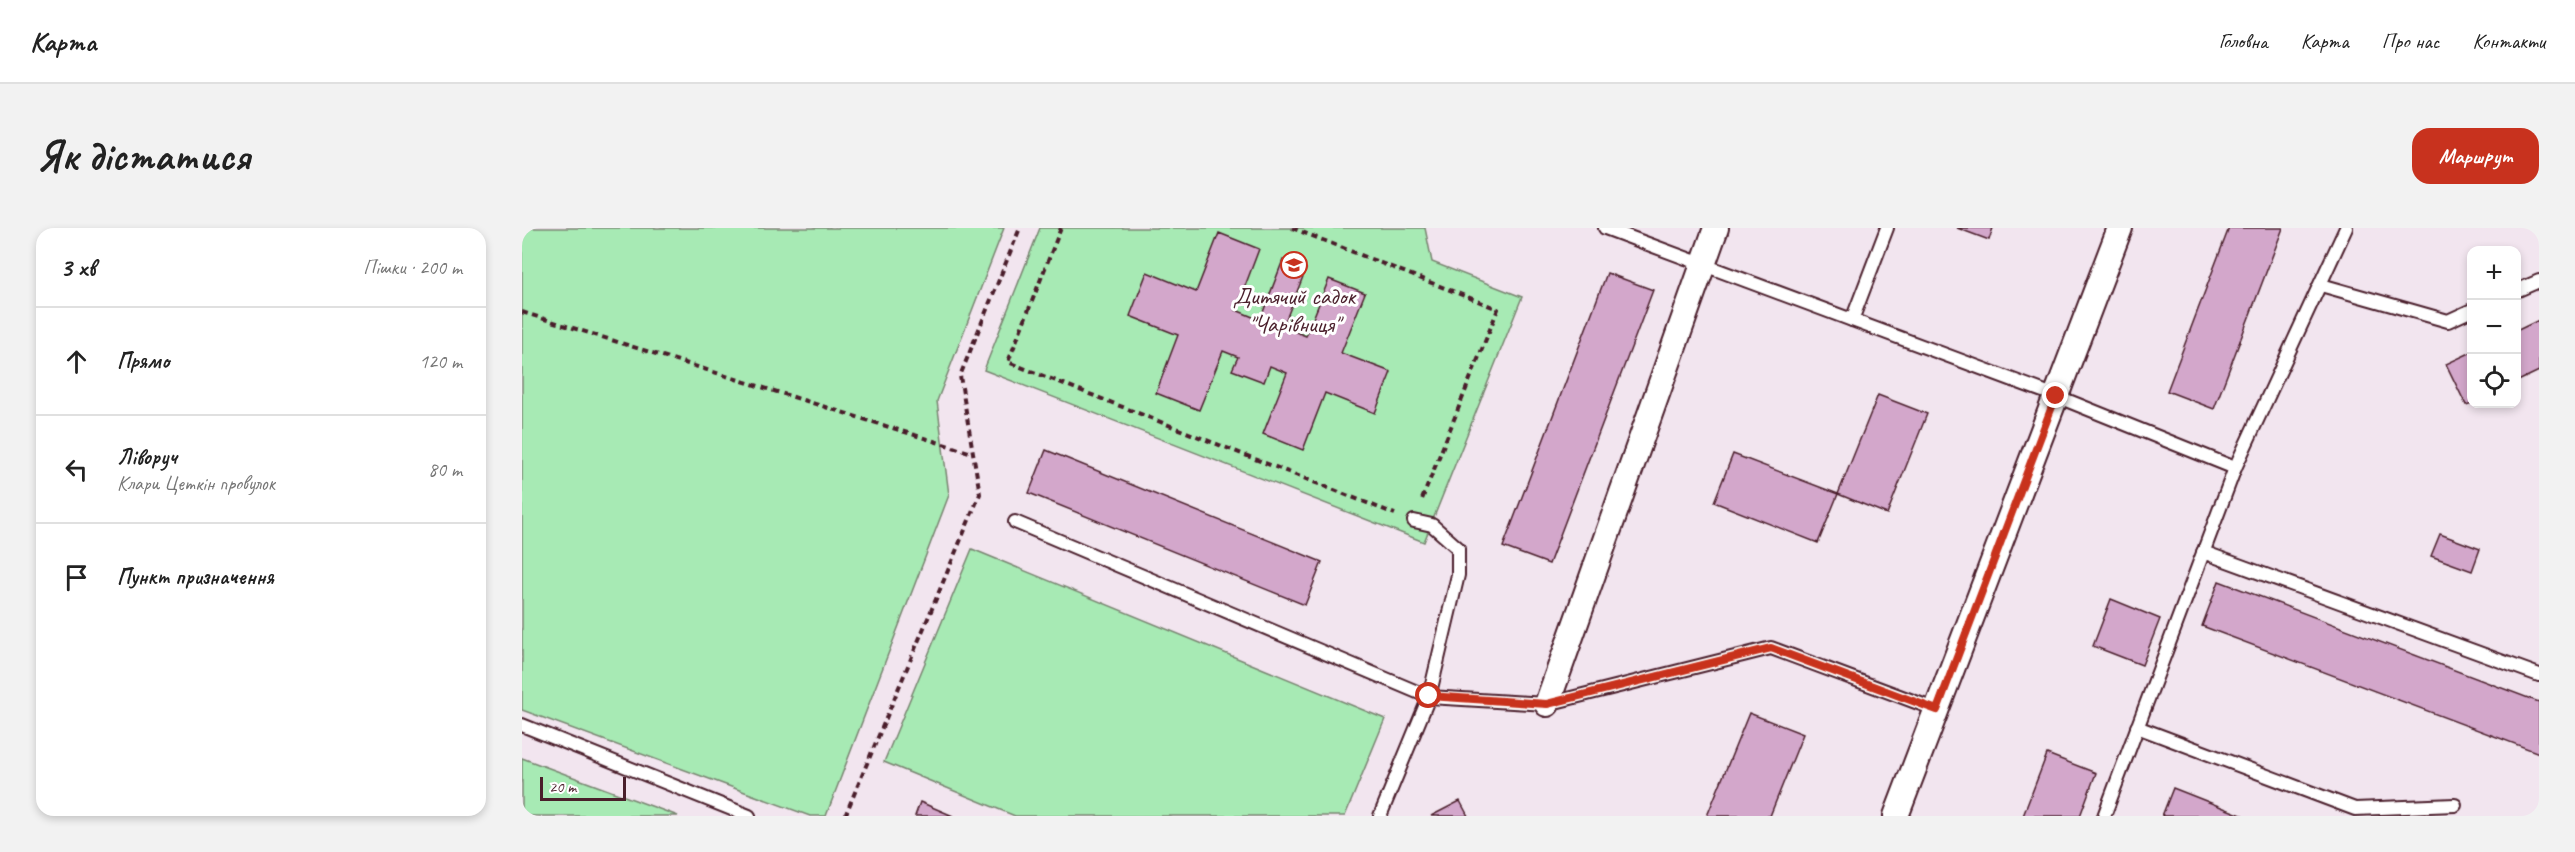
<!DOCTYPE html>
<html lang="uk">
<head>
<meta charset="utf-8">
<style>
	:root { --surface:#fff; --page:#f2f2f2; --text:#222; --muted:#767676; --line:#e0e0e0; --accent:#c8321e }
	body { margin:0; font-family:Caveat,sans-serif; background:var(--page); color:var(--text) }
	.controls { position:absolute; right:18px; top:18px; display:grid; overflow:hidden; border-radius:12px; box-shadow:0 3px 9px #0003 }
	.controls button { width:54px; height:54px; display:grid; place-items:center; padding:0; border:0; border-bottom:2px solid var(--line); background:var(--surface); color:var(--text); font:30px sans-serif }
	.scale { position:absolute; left:18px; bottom:15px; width:86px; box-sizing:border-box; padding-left:6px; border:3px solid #4a1f2b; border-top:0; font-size:16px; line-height:21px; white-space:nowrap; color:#4a1f2b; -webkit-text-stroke:4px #fff; paint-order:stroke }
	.stop { position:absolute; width:18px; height:18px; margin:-14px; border:4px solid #c8321e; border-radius:50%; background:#fff }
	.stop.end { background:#c8321e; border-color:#fff; box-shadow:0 2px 6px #0008 }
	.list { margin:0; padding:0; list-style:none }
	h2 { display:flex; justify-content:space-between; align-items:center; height:78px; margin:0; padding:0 24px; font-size:26px }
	h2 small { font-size:20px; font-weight:400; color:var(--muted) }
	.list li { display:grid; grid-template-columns:39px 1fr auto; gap:18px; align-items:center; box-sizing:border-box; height:108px; padding:0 24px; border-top:2px solid var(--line) }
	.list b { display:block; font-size:22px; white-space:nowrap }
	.list p { margin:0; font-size:20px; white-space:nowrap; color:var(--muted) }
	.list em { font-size:20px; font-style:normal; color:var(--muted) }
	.icon { flex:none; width:33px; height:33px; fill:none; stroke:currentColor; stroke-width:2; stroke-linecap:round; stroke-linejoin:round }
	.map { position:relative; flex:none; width:2017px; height:588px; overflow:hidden; border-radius:18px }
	header { display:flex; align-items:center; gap:36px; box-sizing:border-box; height:84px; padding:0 30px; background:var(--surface); border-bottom:2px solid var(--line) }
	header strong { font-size:28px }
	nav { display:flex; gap:33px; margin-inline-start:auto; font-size:21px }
	.intro { display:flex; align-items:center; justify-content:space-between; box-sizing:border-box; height:144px; padding:0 36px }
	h1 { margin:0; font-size:42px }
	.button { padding:15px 27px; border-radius:18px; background:var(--accent); color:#fff; font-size:21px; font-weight:700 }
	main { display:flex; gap:36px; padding:0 36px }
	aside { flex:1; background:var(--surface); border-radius:18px; box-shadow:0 3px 9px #0003 }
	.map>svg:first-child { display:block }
</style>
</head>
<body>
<header>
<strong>Карта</strong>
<nav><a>Головна</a><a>Карта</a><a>Про нас</a><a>Контакти</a></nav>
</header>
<div class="intro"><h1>Як дістатися</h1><a class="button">Маршрут</a></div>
<main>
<aside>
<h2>3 хв<small>Пішки · 200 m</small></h2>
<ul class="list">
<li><svg class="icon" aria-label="ahead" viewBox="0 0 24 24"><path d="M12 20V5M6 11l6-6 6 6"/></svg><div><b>Прямо</b></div><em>120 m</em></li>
<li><svg class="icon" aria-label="left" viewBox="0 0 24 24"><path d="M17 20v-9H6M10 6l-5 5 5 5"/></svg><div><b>Ліворуч</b><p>Клари Цеткін провулок</p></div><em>80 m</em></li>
<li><svg class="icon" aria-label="arrive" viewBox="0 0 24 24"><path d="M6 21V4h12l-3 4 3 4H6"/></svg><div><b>Пункт призначення</b></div></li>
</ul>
</aside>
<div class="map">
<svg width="2017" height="588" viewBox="0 0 2017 588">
	<rect width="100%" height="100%" fill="#f2e5ef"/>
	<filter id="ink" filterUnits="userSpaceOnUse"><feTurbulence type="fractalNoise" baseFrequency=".0167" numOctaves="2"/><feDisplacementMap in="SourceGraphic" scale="12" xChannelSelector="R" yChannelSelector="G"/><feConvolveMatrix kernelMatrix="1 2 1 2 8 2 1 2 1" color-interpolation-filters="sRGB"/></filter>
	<g filter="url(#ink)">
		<g fill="#a7eab4" stroke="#788470" stroke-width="1.5">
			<polygon points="0,0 482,0 415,173 427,267 304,588 288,588 0,482"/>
			<polygon points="518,0 903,0 910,34 1000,69 902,314 462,142"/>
			<polygon points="450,321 863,491 823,588 493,588 362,534"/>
			<polygon points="0,530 156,588 0,588"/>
		</g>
		<g fill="#d3a7cb" stroke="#4a1f2b" stroke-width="1.5">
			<polygon points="1435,0 1471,0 1467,12"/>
			<polygon points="1707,0 1761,0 1692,181 1645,163"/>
			<polygon points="697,5 737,21 714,82 738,92 761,32 784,41 761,99 784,108 807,51 843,65 819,125 869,144 853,185 803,165 781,222 741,206 765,145 748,138 742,154 710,142 716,129 701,123 677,182 634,165 656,107 608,88 625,44 674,64"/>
			<polygon points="1085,45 1131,62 1027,336 981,319"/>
			<polygon points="2017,92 2017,143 1994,154 1994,103"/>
			<polygon points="1950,124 1950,175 1944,177 1924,136"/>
			<polygon points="1356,167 1405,186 1365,286 1316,266"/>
			<polygon points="524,222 800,334 783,377 507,265"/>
			<polygon points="1211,226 1316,266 1296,315 1192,274"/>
			<polygon points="1918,306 1958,321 1950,343 1909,328"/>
			<polygon points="1697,353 2017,474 2017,525 1680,398"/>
			<polygon points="1589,371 1638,391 1620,437 1571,418"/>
			<polygon points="1227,485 1281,506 1248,588 1185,588"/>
			<polygon points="1525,526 1574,545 1558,588 1501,588"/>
			<polygon points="1651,560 1722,588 1640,588"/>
			<polygon points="938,573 946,588 909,588"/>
			<polygon points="398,574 431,588 393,588"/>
		</g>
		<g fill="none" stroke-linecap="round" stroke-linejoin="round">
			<defs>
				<g id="service">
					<polyline points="1083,0 1534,168 1713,240 1824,0"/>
					<polyline points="1799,57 1926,93 1950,82"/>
					<polyline points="1994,63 2017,53"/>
					<polyline points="1330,92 1365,0"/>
					<polyline points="493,294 907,469 1025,476 1249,420 1415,482"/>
					<polyline points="1681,324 2017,447"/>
					<polyline points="0,497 227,588"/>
					<polyline points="1615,499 1833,581 1933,577"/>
					<polyline points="858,588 907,469 936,347 936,320 910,297 892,293"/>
					<polyline points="1582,588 1713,240"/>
				</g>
				<g id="minor">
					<polyline points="1025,476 1194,0"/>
					<polyline points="1374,588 1598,0"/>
				</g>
			</defs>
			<use href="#service" stroke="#4a1f2b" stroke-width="16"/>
			<use href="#minor" stroke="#4a1f2b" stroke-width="28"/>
			<g stroke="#4a1f2b" stroke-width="4" stroke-dasharray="6 4.5" stroke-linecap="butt">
				<polyline points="539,0 486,134 873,286"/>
				<polyline points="770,0 976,81 899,274"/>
				<polyline points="0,84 450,225"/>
				<polyline points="323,588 458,266 438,148 498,0"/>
			</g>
			<use href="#service" stroke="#fff" stroke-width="12"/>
			<use href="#minor" stroke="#fff" stroke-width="24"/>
		</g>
	</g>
	<g fill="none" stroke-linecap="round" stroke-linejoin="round" filter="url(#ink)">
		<polyline stroke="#c8321e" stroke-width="8" points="907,468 1025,476 1249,420 1415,482 1534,168"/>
	</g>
	<defs>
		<symbol id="school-ring" viewBox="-11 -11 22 22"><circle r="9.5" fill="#fff" stroke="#c8321e" stroke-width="1.5"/><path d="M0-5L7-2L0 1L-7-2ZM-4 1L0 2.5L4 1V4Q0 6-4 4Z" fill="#c8321e"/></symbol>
	</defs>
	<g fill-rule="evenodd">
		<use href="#school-ring" x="757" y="22" width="30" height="30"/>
	</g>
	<g text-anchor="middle" stroke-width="6" stroke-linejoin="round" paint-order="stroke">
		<g font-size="24" fill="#4a1f2b" stroke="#fff">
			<text x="772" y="76">Дитячий садок<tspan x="772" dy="28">"Чарівниця"</tspan></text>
		</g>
	</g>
</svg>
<div class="controls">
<button>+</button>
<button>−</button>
<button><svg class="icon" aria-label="locate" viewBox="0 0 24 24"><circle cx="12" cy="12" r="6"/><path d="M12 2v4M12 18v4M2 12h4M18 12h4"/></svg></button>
</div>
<div class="scale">20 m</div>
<div class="stop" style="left:907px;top:468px"></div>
<div class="stop end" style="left:1534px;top:168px"></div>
</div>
</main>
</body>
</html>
